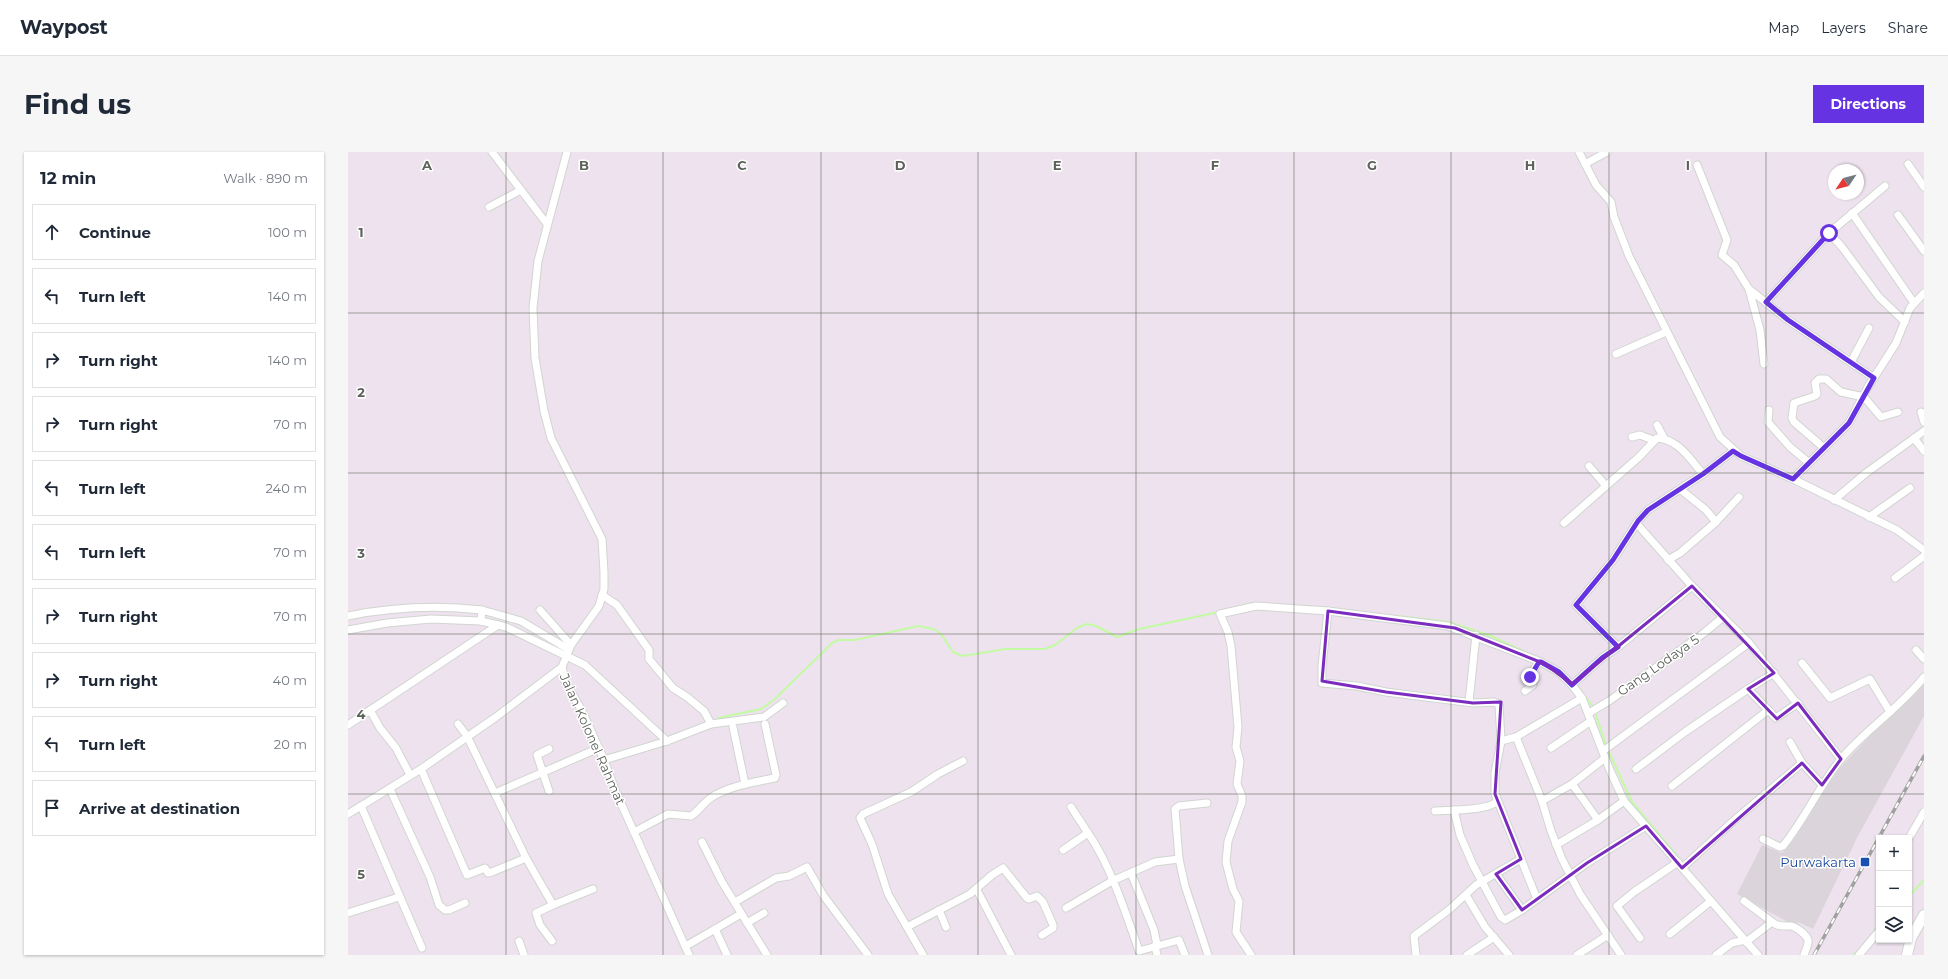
<!DOCTYPE html>
<html lang="en">
<head>
<meta charset="utf-8">
<style>
	:root { --surface:#fff; --page:#f6f6f7; --text:#1f2937; --muted:#747a83; --line:#e0e1e3; --accent:#6533e1 }
	body { margin:0; font-family:Montserrat,sans-serif; background:var(--page); color:var(--text) }
	.controls { position:absolute; right:12px; bottom:12px; display:grid; overflow:hidden; border-radius:0px; box-shadow:0 1px 3px #0004 }
	.controls button { width:36px; height:36px; display:grid; place-items:center; padding:0; border:0; border-bottom:1px solid var(--line); background:var(--surface); color:var(--text); font:20px sans-serif }
	.compass { position:absolute; left:1480px; top:12px; width:36px; height:36px; border-radius:50%; background:var(--surface); box-shadow:0 1px 3px #0004; rotate:235deg }
	.stop { position:absolute; width:12px; height:12px; margin:-9px; border:3px solid #6533e1; border-radius:50%; background:#fff }
	.stop.end { background:#6533e1; border-color:#fff; box-shadow:0 1px 4px #0008 }
	.list { margin:0; padding:0; list-style:none }
	h2 { display:flex; justify-content:space-between; align-items:center; height:52px; margin:0; padding:0 16px; font-size:17px }
	h2 small { font-size:13px; font-weight:400; color:var(--muted) }
	.list li { display:grid; grid-template-columns:26px 1fr auto; gap:12px; align-items:center; box-sizing:border-box; height:56px; margin:0 8px 8px; padding:0 8px; border:1px solid var(--line); border-radius:0px }
	.list b { display:block; font-size:15px; white-space:nowrap }
	.list em { font-size:13px; font-style:normal; color:var(--muted) }
	.icon { flex:none; width:22px; height:22px; fill:none; stroke:currentColor; stroke-width:2; stroke-linecap:round; stroke-linejoin:round }
	.map { position:relative; flex:none; width:1576px; height:803px; overflow:hidden; border-radius:0px }
	header { display:flex; align-items:center; gap:24px; box-sizing:border-box; height:56px; padding:0 20px; background:var(--surface); border-bottom:1px solid var(--line) }
	header strong { font-size:19px }
	nav { display:flex; gap:22px; margin-inline-start:auto; font-size:14px }
	.intro { display:flex; align-items:center; justify-content:space-between; box-sizing:border-box; height:96px; padding:0 24px }
	h1 { margin:0; font-size:28px }
	.button { padding:10px 18px; border-radius:0px; background:var(--accent); color:#fff; font-size:14px; font-weight:700 }
	main { display:flex; gap:24px; padding:0 24px }
	aside { flex:1; background:var(--surface); border-radius:0px; box-shadow:0 1px 3px #0004 }
	.map>svg:first-child { display:block }
</style>
</head>
<body>
<header>
<strong>Waypost</strong>
<nav><a>Map</a><a>Layers</a><a>Share</a></nav>
</header>
<div class="intro"><h1>Find us</h1><a class="button">Directions</a></div>
<main>
<aside>
<h2>12 min<small>Walk · 890 m</small></h2>
<ul class="list">
<li><svg class="icon" aria-label="ahead" viewBox="0 0 24 24"><path d="M12 20V5M6 11l6-6 6 6"/></svg><div><b>Continue</b></div><em>100 m</em></li>
<li><svg class="icon" aria-label="left" viewBox="0 0 24 24"><path d="M17 20v-9H6M10 6l-5 5 5 5"/></svg><div><b>Turn left</b></div><em>140 m</em></li>
<li><svg class="icon" aria-label="right" viewBox="0 0 24 24"><path d="M7 20v-9h11M14 6l5 5-5 5"/></svg><div><b>Turn right</b></div><em>140 m</em></li>
<li><svg class="icon" aria-label="right" viewBox="0 0 24 24"><path d="M7 20v-9h11M14 6l5 5-5 5"/></svg><div><b>Turn right</b></div><em>70 m</em></li>
<li><svg class="icon" aria-label="left" viewBox="0 0 24 24"><path d="M17 20v-9H6M10 6l-5 5 5 5"/></svg><div><b>Turn left</b></div><em>240 m</em></li>
<li><svg class="icon" aria-label="left" viewBox="0 0 24 24"><path d="M17 20v-9H6M10 6l-5 5 5 5"/></svg><div><b>Turn left</b></div><em>70 m</em></li>
<li><svg class="icon" aria-label="right" viewBox="0 0 24 24"><path d="M7 20v-9h11M14 6l5 5-5 5"/></svg><div><b>Turn right</b></div><em>70 m</em></li>
<li><svg class="icon" aria-label="right" viewBox="0 0 24 24"><path d="M7 20v-9h11M14 6l5 5-5 5"/></svg><div><b>Turn right</b></div><em>40 m</em></li>
<li><svg class="icon" aria-label="left" viewBox="0 0 24 24"><path d="M17 20v-9H6M10 6l-5 5 5 5"/></svg><div><b>Turn left</b></div><em>20 m</em></li>
<li><svg class="icon" aria-label="arrive" viewBox="0 0 24 24"><path d="M6 21V4h12l-3 4 3 4H6"/></svg><div><b>Arrive at destination</b></div></li>
</ul>
</aside>
<div class="map">
<svg width="1576" height="803" viewBox="0 0 1576 803">
	<rect width="100%" height="100%" fill="#ede2ed"/>
	<polygon fill="#dbd5db" points="1576,531 1576,564 1510,684 1465,777 1450,770 1447,774 1389,742 1414,693 1434,701 1488,620 1530,575 1563,546"/>
	<g fill="none" stroke-linecap="round" stroke-linejoin="round">
		<g stroke="#c3fba4" stroke-width="2">
			<polyline points="1050,464 1101,470 1143,484 1177,500"/>
			<polyline points="1228,532 1246,556"/>
			<polyline points="1247,560 1258,594"/>
			<polyline points="370,566 413,557 427,547 484,491 491,488 507,488 570,474 586,477 593,482 605,500 615,504 657,497 697,497 707,493 729,476 739,472 748,474 769,485 791,477 871,460"/>
			<polyline points="1260,598 1284,650 1335,711"/>
			<polyline points="1561,744 1576,728"/>
			<polyline points="1506,803 1510,799"/>
		</g>
		<defs>
			<g id="street">
				<polyline points="144,0 199,72"/>
				<polyline points="219,0 190,109 185,156 187,206 196,259 203,286 254,387 256,420 256,437 251,454 223,493 214,515 217,529 234,559 256,608 268,640 341,803"/>
				<polyline points="1231,0 1248,33 1263,50 1266,65 1281,104 1372,285 1393,304 1445,327 1549,378 1576,398"/>
				<polyline points="1237,12 1259,0"/>
				<polyline points="1560,12 1576,35"/>
				<polyline points="1349,13 1379,88 1374,103 1386,113 1401,137 1440,168 1526,226"/>
				<polyline points="141,55 173,38"/>
				<polyline points="1504,61 1566,151"/>
				<polyline points="1550,63 1576,99"/>
				<polyline points="1481,81 1494,95 1531,145 1557,170"/>
				<polyline points="1401,137 1412,178 1416,212"/>
				<polyline points="1418,150 1481,81 1537,34"/>
				<polyline points="1268,202 1318,180"/>
				<polyline points="1503,210 1521,176"/>
				<polyline points="1421,258 1420,270 1442,295 1460,310"/>
				<polyline points="1573,260 1576,270"/>
				<polyline points="1309,273 1316,286"/>
				<polyline points="1284,285 1292,283 1305,288"/>
				<polyline points="1566,286 1576,299"/>
				<polyline points="1475,295 1446,270 1444,266 1446,251 1467,244 1469,242 1467,231 1471,227 1478,227 1493,240 1516,245 1533,265 1550,260"/>
				<polyline points="1241,314 1258,334"/>
				<polyline points="1445,327 1501,271 1520,235 1548,191 1562,156 1576,141"/>
				<polyline points="1486,348 1518,321 1576,279"/>
				<polyline points="1521,365 1562,336"/>
				<polyline points="1368,370 1391,345"/>
				<path d="M1216,371l75,-66 18,-19c21,1 33,21 46,36"/>
				<polyline points="1289,372 1344,434 1401,491 1493,607"/>
				<polyline points="1320,408 1332,401 1368,370 1358,358 1332,337"/>
				<polyline points="1547,426 1576,404"/>
				<polyline points="254,443 269,453 301,498 301,507 325,536 339,545 356,559 363,572"/>
				<polyline points="134,458 173,469 220,497"/>
				<polyline points="192,458 223,493"/>
				<polyline points="980,459 974,514 974,531 1009,534 1038,540 1125,551 1146,550 1151,552 1153,589 1147,621 1147,642 1189,747"/>
				<path d="M0,464c45,-9 89,-11 134,-6l-1,11"/>
				<polyline points="0,478 39,471 83,467 133,469 158,475 237,513 319,589"/>
				<polyline points="1270,495 1228,453 1265,408 1290,369 1300,358 1355,322 1385,299"/>
				<polyline points="1568,498 1576,507"/>
				<polyline points="1454,511 1482,546 1522,527 1542,560"/>
				<polyline points="1224,533 1254,506 1270,495 1344,434"/>
				<polyline points="1400,537 1426,521"/>
				<polyline points="1177,539 1185,533 1182,523 1191,510"/>
				<polyline points="1121,550 1128,483"/>
				<polyline points="22,558 32,576 48,596 62,623"/>
				<polyline points="1241,561 1261,549 1356,481 1375,465"/>
				<polyline points="0,573 150,473"/>
				<polyline points="385,575 397,632"/>
				<polyline points="1168,585 1194,649 1203,679 1214,707 1232,742 1273,803"/>
				<polyline points="1153,589 1168,585 1234,546"/>
				<polyline points="1442,590 1454,611"/>
				<polyline points="1203,596 1243,569"/>
				<polyline points="201,597 189,603 201,639"/>
				<polyline points="1255,599 1401,491"/>
				<polyline points="256,608 319,589 363,572 416,565 435,551"/>
				<polyline points="73,617 119,723 137,716 140,721 144,720 178,706 119,584 110,572"/>
				<polyline points="1288,617 1337,580 1400,537 1428,566 1450,551"/>
				<polyline points="1224,632 1250,668"/>
				<polyline points="1324,634 1419,559"/>
				<polyline points="42,637 82,725 91,753 97,758 101,758 117,751"/>
				<polyline points="147,641 251,596"/>
				<polyline points="1194,649 1224,632 1257,606"/>
				<polyline points="859,651 831,654 827,657 831,707 837,734 860,803"/>
				<polyline points="13,654 74,796"/>
				<polyline points="723,655 740,681"/>
				<polyline points="1106,658 1112,683 1125,713 1153,765 1157,768 1174,758 1239,711 1298,674"/>
				<path d="M1087,659c13,-1 55,0 62,-10"/>
				<polyline points="0,662 73,617 148,565 214,515"/>
				<path d="M286,680l34,-18 23,2c8,-5 13,-14 21,-19 18,-11 42,-15 63,-19l1,-3 -11,-51"/>
				<polyline points="1561,686 1576,660"/>
				<path d="M1415,687l17,8 3,-1c22,-27 36,-60 58,-87 25,-30 59,-51 83,-82"/>
				<polyline points="354,690 374,730 419,803"/>
				<polyline points="1208,693 1250,668 1276,649"/>
				<path d="M715,698l25,-17c23,33 38,81 51,118l40,-11 6,15"/>
				<polyline points="178,706 205,753 245,737"/>
				<polyline points="1334,716 1382,672 1454,611 1474,633"/>
				<polyline points="783,721 806,778 809,793"/>
				<polyline points="1148,722 1174,758"/>
				<polyline points="629,738 663,803"/>
				<polyline points="1118,743 1137,775 1161,803"/>
				<path d="M1396,749l31,23c6,3 10,2 16,2 5,1 15,8 17,14 1,4 -3,11 -4,15"/>
				<polyline points="387,750 428,726 441,724 459,715 475,743 520,803"/>
				<polyline points="718,756 764,729 807,710 831,707"/>
				<polyline points="591,758 598,775"/>
				<polyline points="0,761 51,745"/>
				<polyline points="399,771 416,761"/>
				<polyline points="559,775 622,742 644,723 655,716 679,746 681,747 689,744 695,750 705,773 705,776 694,783"/>
				<polyline points="367,777 379,803"/>
				<polyline points="1322,782 1363,749"/>
				<polyline points="1292,786 1269,754 1286,740 1330,710"/>
				<polyline points="171,789 176,803"/>
				<polyline points="204,789 192,773 188,761 205,753"/>
				<polyline points="1398,790 1424,770"/>
				<polyline points="338,794 393,762"/>
				<polyline points="807,794 809,803"/>
				<polyline points="575,803 540,742 524,692 512,666 515,662 563,640 590,622 615,609"/>
				<polyline points="903,803 888,780 891,749 885,737 878,710 880,689 894,650 894,644 889,632 892,609 888,595 890,575 883,494 880,480 872,462 908,454 980,459 1100,474 1193,510 1211,520 1224,533 1234,546 1261,616 1276,649 1410,803"/>
				<polyline points="1068,803 1066,784 1102,757 1128,733 1173,707"/>
				<polyline points="1119,803 1146,785"/>
				<polyline points="1229,803 1260,783"/>
				<polyline points="1368,803 1384,791 1397,788"/>
				<polyline points="1511,803 1531,779"/>
			</g>
			<polyline id="secondary" points="1559,803 1563,786 1576,763"/>
		</defs>
		<use href="#street" stroke="#d1d6d0" stroke-width="9"/>
		<use href="#secondary" stroke="#ced5cd" stroke-width="12"/>
		<use href="#street" stroke="#fff" stroke-width="7"/>
		<use href="#secondary" stroke="#fff" stroke-width="10"/>
		<defs>
			<polyline id="rail" points="1466,803 1576,604"/>
		</defs>
		<use href="#rail" stroke="#9fa19e" stroke-width="3.5"/>
		<use href="#rail" stroke="#fff" stroke-width="2" stroke-dasharray="6" stroke-linecap="butt"/>
	</g>
	<g fill="none" stroke-linecap="round" stroke-linejoin="round">
		<polyline stroke="#6533e1" stroke-width="5" points="1182,525 1191,510 1193,510 1211,520 1224,533 1254,506 1270,495 1228,453 1265,408 1290,369 1300,358 1355,322 1385,299 1393,304 1445,327 1501,271 1526,226 1440,168 1418,150 1481,81"/>
	</g>
	<path fill="none" stroke="#7b2cbf" stroke-width="3" stroke-linejoin="round" d="M1344,434l82,87 -26,16 29,30 21,-16 43,56 -19,26 -20,-22 -120,105 -36,-42 -59,37 -65,47 -26,-36 25,-15 -26,-65 6,-92 -28,1 -87,-11 -64,-11 6,-70 127,17 90,36 27,20z"/>
	<path fill="none" stroke="#5c625a" stroke-width="1" stroke-opacity="0.55" d="M158,0v803M315,0v803M473,0v803M630,0v803M788,0v803M946,0v803M1103,0v803M1261,0v803M1418,0v803M0,161h1576M0,321h1576M0,482h1576M0,642h1576"/>
	<rect fill="#1a4fb4" stroke="#fff" stroke-width="1.5" x="1512" y="705" width="10" height="10" rx="2"/>
	<g text-anchor="middle" stroke-width="3" stroke-linejoin="round" paint-order="stroke">
		<g font-size="13" fill="#5c625a" stroke="#fff">
			<text transform="translate(1310 513) rotate(-35)" y="5">Gang Lodaya 5</text>
			<text transform="translate(245 587) rotate(66)" y="5">Jalan Kolonel Rahmat</text>
		</g>
		<g font-size="13" fill="#164399" stroke="#fff" text-anchor="end">
			<text x="1508" y="715">Purwakarta</text>
		</g>
	</g>
	<g font-size="13" text-anchor="middle" font-weight="bold" fill="#5c625a" stroke="#fff" stroke-width="3" stroke-linejoin="round" paint-order="stroke">
		<text x="79" y="18">A</text>
		<text x="236" y="18">B</text>
		<text x="394" y="18">C</text>
		<text x="552" y="18">D</text>
		<text x="709" y="18">E</text>
		<text x="867" y="18">F</text>
		<text x="1024" y="18">G</text>
		<text x="1182" y="18">H</text>
		<text x="1340" y="18">I</text>
		<text x="13" y="85">1</text>
		<text x="13" y="245">2</text>
		<text x="13" y="406">3</text>
		<text x="13" y="567">4</text>
		<text x="13" y="727">5</text>
	</g>
</svg>
<div class="controls">
<button>+</button>
<button>−</button>
<button><svg class="icon" aria-label="layers" viewBox="0 0 24 24"><path d="M12 4l9 5-9 5-9-5zM3 14l9 5 9-5"/></svg></button>
</div>
<svg class="compass" viewBox="-18 -18 36 36"><path d="M0-13l5 13h-10z" fill="#e53935"/><path d="M0 13l5-13h-10z" fill="#747a83"/></svg>
<div class="stop" style="left:1481px;top:81px"></div>
<div class="stop end" style="left:1182px;top:525px"></div>
</div>
</main>
</body>
</html>
